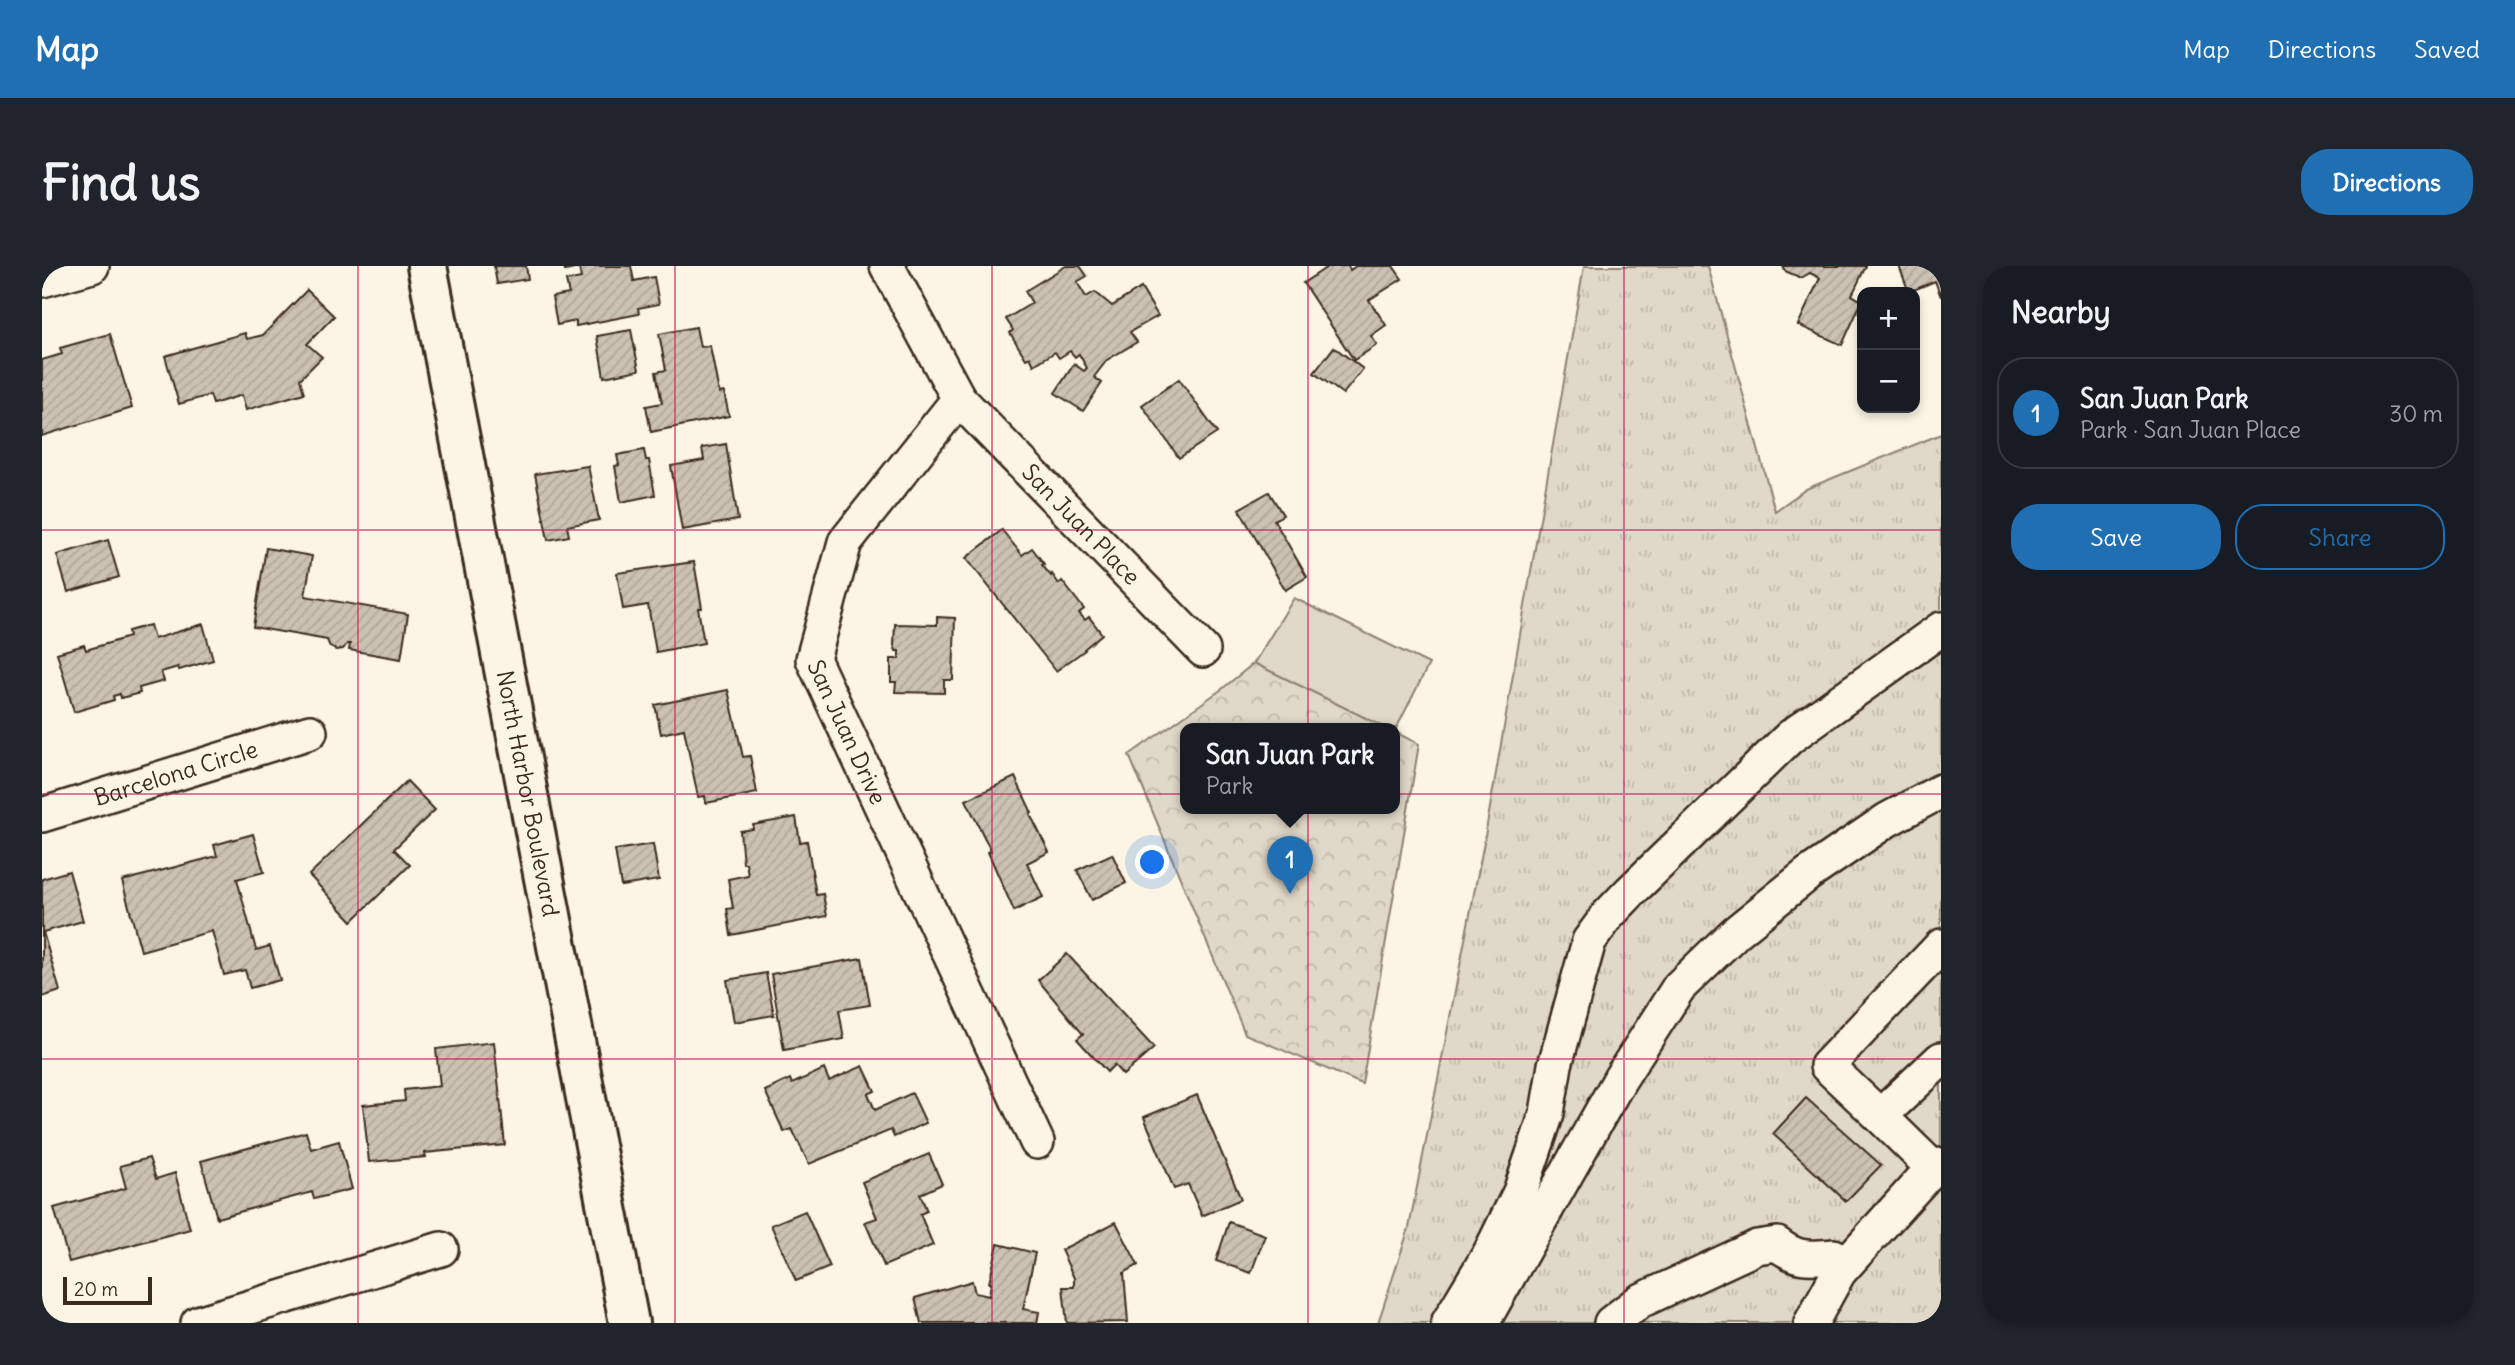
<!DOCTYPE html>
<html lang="en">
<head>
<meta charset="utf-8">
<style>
	:root { --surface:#171b24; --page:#20242c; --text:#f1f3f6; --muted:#9ea1a6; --line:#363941; --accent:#1f6fb2 }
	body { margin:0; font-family:Delius,sans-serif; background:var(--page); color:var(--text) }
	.controls { position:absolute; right:21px; top:21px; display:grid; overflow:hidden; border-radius:14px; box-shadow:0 4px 10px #0003 }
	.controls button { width:63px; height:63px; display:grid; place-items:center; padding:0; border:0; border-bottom:2px solid var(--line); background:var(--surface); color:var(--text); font:35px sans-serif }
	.scale { position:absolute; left:21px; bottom:18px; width:89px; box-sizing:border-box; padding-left:7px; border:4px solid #3b2a1e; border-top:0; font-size:19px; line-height:24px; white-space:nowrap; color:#3b2a1e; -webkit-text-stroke:5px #fcf5e5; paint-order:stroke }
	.you { position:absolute; left:1111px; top:597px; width:24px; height:24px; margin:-18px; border:5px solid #fff; border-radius:50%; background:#1a73e8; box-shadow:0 0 0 10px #1a73e833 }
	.badge { display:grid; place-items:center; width:46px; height:46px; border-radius:50%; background:var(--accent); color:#fff; font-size:23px; font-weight:700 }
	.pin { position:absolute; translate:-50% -58px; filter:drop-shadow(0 2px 4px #0008) }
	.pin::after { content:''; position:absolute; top:37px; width:24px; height:21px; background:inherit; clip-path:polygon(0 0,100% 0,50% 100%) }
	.popup { position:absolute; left:1138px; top:457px; width:220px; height:91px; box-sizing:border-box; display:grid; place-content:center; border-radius:14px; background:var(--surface); filter:drop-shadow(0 2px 5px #0005); font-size:23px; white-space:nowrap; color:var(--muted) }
	.popup b { font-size:26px; color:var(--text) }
	.popup::after { content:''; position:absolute; left:50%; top:100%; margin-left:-14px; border:14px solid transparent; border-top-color:var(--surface) }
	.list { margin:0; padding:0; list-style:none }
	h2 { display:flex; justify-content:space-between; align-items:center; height:91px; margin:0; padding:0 28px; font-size:30px }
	h2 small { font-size:23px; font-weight:400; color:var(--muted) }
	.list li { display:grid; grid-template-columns:46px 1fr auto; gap:21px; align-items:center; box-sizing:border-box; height:112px; margin:0 14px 14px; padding:0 14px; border:2px solid var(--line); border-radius:28px }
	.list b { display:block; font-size:26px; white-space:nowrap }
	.list p { margin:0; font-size:23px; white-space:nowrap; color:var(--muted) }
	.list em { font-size:23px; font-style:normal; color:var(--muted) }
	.actions { display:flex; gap:14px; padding:21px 28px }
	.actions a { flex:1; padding:16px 0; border:2px solid var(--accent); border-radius:28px; text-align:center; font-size:24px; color:var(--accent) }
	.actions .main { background:var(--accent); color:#fff }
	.map { position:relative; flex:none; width:1899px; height:1057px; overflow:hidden; border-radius:28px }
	header { display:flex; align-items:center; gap:42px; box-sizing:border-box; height:98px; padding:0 35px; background:var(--accent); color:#fff }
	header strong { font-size:33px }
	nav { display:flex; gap:38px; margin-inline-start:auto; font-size:24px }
	.intro { display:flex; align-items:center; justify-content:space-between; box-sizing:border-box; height:168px; padding:0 42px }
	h1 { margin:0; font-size:49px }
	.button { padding:18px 32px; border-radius:28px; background:var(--accent); color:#fff; font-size:24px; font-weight:700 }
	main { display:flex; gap:42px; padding:0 42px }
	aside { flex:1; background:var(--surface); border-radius:28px; box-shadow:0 4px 10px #0003 }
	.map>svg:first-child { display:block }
</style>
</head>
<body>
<header>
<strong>Map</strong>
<nav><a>Map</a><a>Directions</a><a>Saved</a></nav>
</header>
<div class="intro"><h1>Find us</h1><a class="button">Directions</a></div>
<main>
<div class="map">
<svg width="1899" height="1057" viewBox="0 0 1899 1057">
	<defs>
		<pattern id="grass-tufts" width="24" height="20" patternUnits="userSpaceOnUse" patternTransform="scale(1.75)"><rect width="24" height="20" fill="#e0d8c8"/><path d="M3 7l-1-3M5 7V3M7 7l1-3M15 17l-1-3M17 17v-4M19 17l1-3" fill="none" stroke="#c1baab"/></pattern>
		<pattern id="park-crowns" width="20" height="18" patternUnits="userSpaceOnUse" patternTransform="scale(1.75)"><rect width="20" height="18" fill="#e0d8c8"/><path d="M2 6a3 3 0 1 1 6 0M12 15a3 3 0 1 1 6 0" fill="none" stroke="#c1baab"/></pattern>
		<pattern id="building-hatch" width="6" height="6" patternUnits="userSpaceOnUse" patternTransform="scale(1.75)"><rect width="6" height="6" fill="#ccc2b3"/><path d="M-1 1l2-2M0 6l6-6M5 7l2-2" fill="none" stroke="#b0a79a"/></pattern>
	</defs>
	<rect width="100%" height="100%" fill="#fcf5e5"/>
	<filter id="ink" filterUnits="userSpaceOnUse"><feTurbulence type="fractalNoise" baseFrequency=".0143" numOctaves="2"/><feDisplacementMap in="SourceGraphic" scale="14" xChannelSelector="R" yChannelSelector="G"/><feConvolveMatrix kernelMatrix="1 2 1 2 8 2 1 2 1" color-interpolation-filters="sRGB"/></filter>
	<g filter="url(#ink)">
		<polygon fill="url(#grass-tufts)" stroke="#8e8173" stroke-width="2" points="1542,0 1666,0 1733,245 1764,223 1899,168 1899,1057 1336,1057 1367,962 1442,576"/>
		<polygon fill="url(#park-crowns)" stroke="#8e8173" stroke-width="2" points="1212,397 1344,462 1143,462 1143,542 1353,542 1353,466 1377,478 1320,818 1203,768 1087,489 1180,423"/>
		<polygon fill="#e0d8c8" stroke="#8e8173" stroke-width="2" points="1252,332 1387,398 1353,465 1353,462 1344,462 1212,397"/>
		<g fill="url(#building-hatch)" stroke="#3b2a1e" stroke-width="2">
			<polygon points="452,0 484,0 486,13 455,18"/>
			<polygon points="522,0 589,0 592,15 612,11 617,38 596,42 597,48 534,60 534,55 515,59 510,31 527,28 524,15 539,12 537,2 523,5"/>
			<polygon points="1024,0 1038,0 1045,10 1035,16 1044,31 1053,26 1070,40 1099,22 1116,50 1088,66 1095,76 1065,94 1052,111 1060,117 1041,145 1013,127 1032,98 1042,105 1045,102 1037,88 1033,91 1028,85 1017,92 1013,86 992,99 988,91 984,93 968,67 971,64 964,53 990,37 983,25"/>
			<polygon points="1287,0 1306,0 1308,4 1314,0 1351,0 1360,13 1327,34 1344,59 1329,70 1335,79 1312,94 1261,17"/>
			<polygon points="1741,0 1824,0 1810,29 1820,35 1800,79 1756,59 1778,12 1768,7 1759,12 1743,5"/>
			<polygon points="1857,0 1899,0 1899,31 1893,15 1867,26"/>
			<polygon points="265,24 292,50 265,78 280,91 258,113 262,127 204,144 200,129 171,138 168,129 137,138 123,90 203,67 205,73 221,69"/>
			<polygon points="654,61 658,81 668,80 677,127 682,126 687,150 609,166 604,140 620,137 614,106 624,104 617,68"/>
			<polygon points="589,64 597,104 562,111 555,70"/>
			<polygon points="68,68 90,142 0,170 0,94 20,88 18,82"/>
			<polygon points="1292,81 1321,103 1301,128 1272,107"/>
			<polygon points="1137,113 1175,167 1137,192 1100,139"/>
			<polygon points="684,178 696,254 640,264 629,200 662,194 660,182"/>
			<polygon points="602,184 604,194 607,194 613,229 579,236 573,200 577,199 575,189"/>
			<polygon points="546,200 557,254 525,260 527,270 506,274 493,208"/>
			<polygon points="1227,226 1241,249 1232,254 1265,311 1243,324 1197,243"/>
			<polygon points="960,264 980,289 990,282 1002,298 1000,299 1009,310 1010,308 1017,318 1020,315 1042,343 1037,347 1043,354 1047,351 1060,368 1042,383 1043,384 1014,405 924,292"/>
			<polygon points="66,274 77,311 26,326 15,289"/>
			<polygon points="224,282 270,290 263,330 366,348 359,393 307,384 308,378 305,378 301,383 294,384 288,381 285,374 211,361"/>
			<polygon points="652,296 660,342 656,342 662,377 614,386 606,339 581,343 575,307"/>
			<polygon points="895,351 913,352 911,414 902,414 902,427 853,426 854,416 849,416 849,393 857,393 857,385 854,385 852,379 853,358 895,359"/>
			<polygon points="161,358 171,394 137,404 136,401 119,406 122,415 97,422 98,427 79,432 78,428 71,430 72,434 32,446 15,387 42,379 44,384 87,371 86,365 108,359 112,373"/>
			<polygon points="686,424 701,491 708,490 715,527 664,537 663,530 656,531 642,463 619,468 613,439"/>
			<polygon points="973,511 990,547 988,548 1007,586 985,597 1001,631 972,645 946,586 949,585 924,534"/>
			<polygon points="365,515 393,544 352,583 368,599 310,655 267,609"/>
			<polygon points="754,551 758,576 765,575 774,629 781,628 785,650 689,669 685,643 691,642 686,613 706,609 704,597 701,597 698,565 711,563 711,559"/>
			<polygon points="211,568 222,606 195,613 214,684 228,680 238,714 208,722 203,704 182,709 170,665 99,685 80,615 175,590 172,579"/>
			<polygon points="611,578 617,614 579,620 573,584"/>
			<polygon points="1070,588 1084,617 1050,634 1035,604"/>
			<polygon points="27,605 41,655 1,666 18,725 0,731 0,613"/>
			<polygon points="1025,688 1112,782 1081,809 1072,799 1065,806 1035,773 1041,768 996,714"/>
			<polygon points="820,692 828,739 797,744 802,773 742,784 729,708"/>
			<polygon points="724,707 732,749 692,756 685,714"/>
			<polygon points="452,776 463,879 383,887 384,891 327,896 321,839 363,835 362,824 398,820 394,783"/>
			<polygon points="821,800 833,825 826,828 833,844 870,827 884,857 852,871 849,864 767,898 750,863 742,866 723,825 748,813 750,818 782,803 787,815"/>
			<polygon points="1155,829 1199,933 1160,950 1146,918 1132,923 1102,851"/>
			<polygon points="1764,832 1839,899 1804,935 1731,868"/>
			<polygon points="264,866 269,883 297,875 310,923 272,933 270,926 175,952 159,895"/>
			<polygon points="887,888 900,918 878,928 885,945 878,948 891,979 842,1000 823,956 835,952 820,916"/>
			<polygon points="107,892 114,913 133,907 148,963 27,996 12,942 84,922 78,900"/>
			<polygon points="763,945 788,1001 754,1015 729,959"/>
			<polygon points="1074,956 1096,999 1082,1007 1086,1056 1025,1057 1021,1021 1032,1021 1032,1012 1019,984"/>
			<polygon points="1187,956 1223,969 1209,1007 1174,995"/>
			<polygon points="956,978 993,987 981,1043 997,1046 995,1057 879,1057 873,1032 930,1015 933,1027 947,1030 949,1017 947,1017"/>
		</g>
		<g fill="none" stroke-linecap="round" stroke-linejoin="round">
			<defs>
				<g id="minor">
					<path id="s1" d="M845,0l72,133 -114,143 -32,117 224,483"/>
					<polyline points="0,14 50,0"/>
					<path id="s2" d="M917,133l244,251"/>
					<path id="s3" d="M0,549l268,-83"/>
					<polyline points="1899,680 1785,800 1838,850 1899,793"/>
					<polyline points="1838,850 1891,902"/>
					<polyline points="156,1057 399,983"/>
					<polyline points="1406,1057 1448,987 1478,926 1505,847 1513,799 1547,675 1566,649 1589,625 1748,471 1899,363"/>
					<polyline points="1440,1057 1578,813 1637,721 1693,667 1766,608 1845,554 1899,525"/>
					<path d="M1569,1057l29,-22 117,-54 20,-3c21,16 31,14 57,12l5,16"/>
					<polyline points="1769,1057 1797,1006 1891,902 1899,899"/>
				</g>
				<g id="major">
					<path id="s4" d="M385,0l202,1057"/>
				</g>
			</defs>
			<use href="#minor" stroke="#3b2a1e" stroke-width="38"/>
			<use href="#major" stroke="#3b2a1e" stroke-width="44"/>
			<use href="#minor" stroke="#fcf5e5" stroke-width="33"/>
			<use href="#major" stroke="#fcf5e5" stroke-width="38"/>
		</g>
	</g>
	<path fill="none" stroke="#c2185b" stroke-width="2" stroke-opacity="0.55" d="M316,0v1057M633,0v1057M950,0v1057M1266,0v1057M1582,0v1057M0,264h1899M0,528h1899M0,793h1899"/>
	<g text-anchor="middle" stroke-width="6" stroke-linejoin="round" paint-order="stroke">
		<g font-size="23" fill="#3b2a1e" stroke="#fcf5e5">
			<text dy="8" stroke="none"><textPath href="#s2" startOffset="175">San Juan Place</textPath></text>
			<text dy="8" stroke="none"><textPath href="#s1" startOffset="536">San Juan Drive</textPath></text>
			<text dy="8" stroke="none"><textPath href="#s3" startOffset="140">Barcelona Circle</textPath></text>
			<text dy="8" stroke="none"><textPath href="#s4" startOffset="537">North Harbor Boulevard</textPath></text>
		</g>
	</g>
</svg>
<div class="controls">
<button>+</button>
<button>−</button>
</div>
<div class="scale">20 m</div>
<div class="you"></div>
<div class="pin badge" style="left:1248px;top:628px">1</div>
<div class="popup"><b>San Juan Park</b>Park</div>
</div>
<aside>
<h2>Nearby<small></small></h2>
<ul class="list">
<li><span class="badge">1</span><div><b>San Juan Park</b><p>Park · San Juan Place</p></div><em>30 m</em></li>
</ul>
<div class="actions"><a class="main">Save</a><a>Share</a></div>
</aside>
</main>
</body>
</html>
